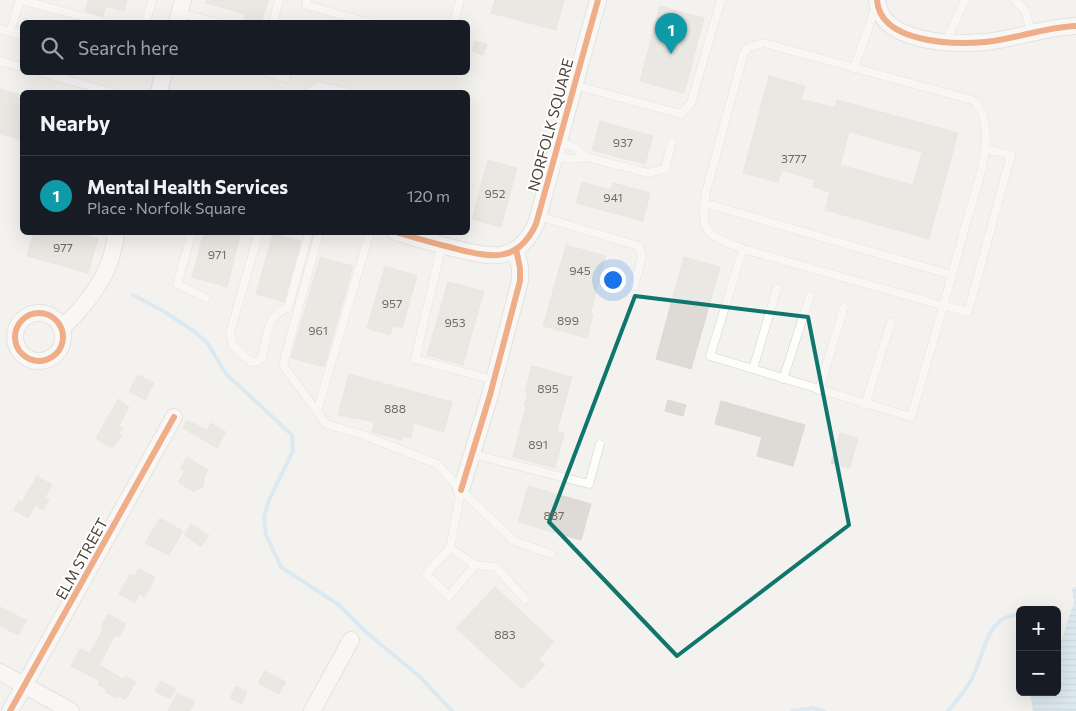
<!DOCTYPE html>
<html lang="en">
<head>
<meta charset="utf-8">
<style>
	:root { --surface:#171b24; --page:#242831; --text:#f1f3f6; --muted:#9ea1a6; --line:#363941; --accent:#868178 }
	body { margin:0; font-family:Commissioner,sans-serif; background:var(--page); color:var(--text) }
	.controls { position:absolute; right:15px; bottom:15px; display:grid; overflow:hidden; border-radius:8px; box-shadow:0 5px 20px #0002 }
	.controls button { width:45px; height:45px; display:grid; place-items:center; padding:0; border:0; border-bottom:1px solid var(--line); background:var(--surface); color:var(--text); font:25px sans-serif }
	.you { position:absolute; left:612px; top:279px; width:18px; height:18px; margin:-12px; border:4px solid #fff; border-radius:50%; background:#1a73e8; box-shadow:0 0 0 8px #1a73e833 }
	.badge { display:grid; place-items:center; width:32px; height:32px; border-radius:50%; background:var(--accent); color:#fff; font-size:16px; font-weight:700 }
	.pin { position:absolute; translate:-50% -41px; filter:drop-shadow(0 1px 2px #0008) }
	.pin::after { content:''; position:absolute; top:26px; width:18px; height:15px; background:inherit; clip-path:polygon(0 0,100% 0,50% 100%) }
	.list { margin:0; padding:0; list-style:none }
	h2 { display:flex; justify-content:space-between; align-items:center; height:65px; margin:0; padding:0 20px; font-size:21px }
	h2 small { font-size:16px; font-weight:400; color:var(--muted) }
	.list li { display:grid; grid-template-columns:32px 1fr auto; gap:15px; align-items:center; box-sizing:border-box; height:80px; padding:0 20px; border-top:1px solid var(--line) }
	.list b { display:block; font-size:19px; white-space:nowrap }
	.list p { margin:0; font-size:16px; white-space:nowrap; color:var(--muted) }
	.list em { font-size:16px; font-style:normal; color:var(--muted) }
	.icon { flex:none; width:28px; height:28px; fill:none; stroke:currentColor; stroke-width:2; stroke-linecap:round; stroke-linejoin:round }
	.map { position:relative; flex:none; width:1076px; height:711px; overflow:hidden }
	.search { position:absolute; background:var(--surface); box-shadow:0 5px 20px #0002; left:20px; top:20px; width:450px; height:55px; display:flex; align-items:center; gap:12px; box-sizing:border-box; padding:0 18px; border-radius:8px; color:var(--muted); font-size:19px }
	.panel { position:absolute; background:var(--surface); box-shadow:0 5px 20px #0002; left:20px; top:90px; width:450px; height:145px; border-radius:8px }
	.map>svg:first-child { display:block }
</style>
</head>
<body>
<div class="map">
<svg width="1076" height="711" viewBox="0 0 1076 711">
	<defs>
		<pattern id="water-rules" width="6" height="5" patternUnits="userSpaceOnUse" patternTransform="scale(1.25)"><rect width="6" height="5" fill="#c0ddf1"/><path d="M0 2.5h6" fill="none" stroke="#a6bfcf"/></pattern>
	</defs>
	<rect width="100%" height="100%" fill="#f4f2ee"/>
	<polygon fill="url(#water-rules)" points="1076,587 1076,711 1033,711 1030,692 1057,692 1060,645 1074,602 1072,589"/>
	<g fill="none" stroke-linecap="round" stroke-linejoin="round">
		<g stroke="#c0ddf1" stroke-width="4">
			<polyline points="133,295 165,312 195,332 208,344 226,374 292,435 293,451 269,500 264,517 266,535 281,567 339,605 367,633 419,676 452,711"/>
			<polyline points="792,711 813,708 824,711"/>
			<path d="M948,711c10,-12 21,-24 27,-39 9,-21 14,-59 45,-57"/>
		</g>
	</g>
	<g fill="#dedbd6" stroke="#dcd9d4" fill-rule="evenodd">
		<polygon points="88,0 127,0 124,11 106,6 103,16 85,11"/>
		<polygon points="207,0 269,0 261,22 244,21 245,14 206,3"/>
		<polygon points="495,0 564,0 556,30 491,13"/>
		<polygon points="660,6 704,18 684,93 640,81"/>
		<polygon points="475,41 487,44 483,55 472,51"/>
		<path d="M769,76l36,10 -4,13 34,9 2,-8 121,33 -29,106 -104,-29 5,-18 -17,-5 2,-7 -33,-10 -4,12 -35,-9zM849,132l73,20 -9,33 -73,-20z"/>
		<polygon points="0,89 22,95 22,140 0,134"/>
		<polygon points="600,121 653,136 645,164 592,150"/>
		<polygon points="488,160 517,168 501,227 472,219"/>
		<polygon points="582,182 611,190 613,183 650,193 643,221 576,203"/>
		<polygon points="34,232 75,232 98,239 88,273 27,256"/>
		<polygon points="204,232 241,232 227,287 192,277"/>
		<polygon points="273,234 301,241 284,302 256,294"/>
		<polygon points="566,245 606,256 590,315 593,315 587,338 543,326"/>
		<polygon points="320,257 353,266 324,367 291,358"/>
		<polygon points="684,257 720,267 691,369 656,359"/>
		<polygon points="385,266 417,276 402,328 393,326 390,335 367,328"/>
		<polygon points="448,282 484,291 463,365 427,355"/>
		<polygon points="532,366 572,377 557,431 564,433 555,468 513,457 526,406 524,405 528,393 525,392"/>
		<polygon points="349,374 452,402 444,432 414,423 411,438 403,436 402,440 372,432 375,422 338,415"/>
		<polygon points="138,375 154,383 145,400 129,391"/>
		<polygon points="118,399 129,407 119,426 123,428 119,434 122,435 112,449 96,438"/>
		<polygon points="668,400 686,405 683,416 665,411"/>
		<polygon points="721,401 805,425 793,466 757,456 762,437 715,424"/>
		<polygon points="187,420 207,430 211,423 226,432 217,448 183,428"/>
		<polygon points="840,433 858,438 850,468 831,463"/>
		<polygon points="187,457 208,470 204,477 204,486 194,492 178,482 185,471 180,469"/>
		<polygon points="37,476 52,485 45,497 49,500 43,510 35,505 28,518 14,510 19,500 22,502"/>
		<polygon points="528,486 591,504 581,540 518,522"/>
		<polygon points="160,518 183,531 169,555 145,543"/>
		<polygon points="191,524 209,535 201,547 184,535"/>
		<polygon points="139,569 155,577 145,597 139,594 135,603 119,594 130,574 135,576"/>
		<polygon points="495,587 554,642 539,659 545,665 522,689 456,628"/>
		<polygon points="0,607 26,620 18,635 0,626"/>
		<polygon points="108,614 126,624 119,637 115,635 99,665 123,679 125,676 136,682 125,700 117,695 116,698 105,692 107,690 98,685 100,681 71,666 80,649 90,653 103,629 101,627"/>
		<polygon points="265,671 286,682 279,694 258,683"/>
		<polygon points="161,681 176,689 170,699 155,691"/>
		<polygon points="236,686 247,692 241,704 230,698"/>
		<polygon points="177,693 195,702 190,711 168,711"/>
	</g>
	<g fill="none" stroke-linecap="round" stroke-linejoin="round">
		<defs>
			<g id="lane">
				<polyline points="20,0 104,22"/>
				<polyline points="20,0 10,32 22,35"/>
				<polyline points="307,0 306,5 366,22"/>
				<polyline points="1015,0 1025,10 1031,32"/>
				<polyline points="180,13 215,22"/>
				<polyline points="146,22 152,0"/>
				<polyline points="273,22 279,0"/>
				<polyline points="454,22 460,0"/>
				<polyline points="0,29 10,32"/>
				<polyline points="946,41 965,0"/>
				<polyline points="0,61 22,67"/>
				<polyline points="854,68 876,7"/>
				<polyline points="40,72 110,92"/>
				<polyline points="266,72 286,78 287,72"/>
				<polyline points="574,85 681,114 691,103 721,0"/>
				<polyline points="309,92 318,86 345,92"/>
				<polyline points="555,157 573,159 586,157 576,148 559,142"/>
				<polyline points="586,157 648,173 665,169 672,142"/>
				<polyline points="704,203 952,275"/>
				<polyline points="538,216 639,246 642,257 634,286"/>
				<polyline points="192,232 177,284 206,298"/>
				<path d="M259,232l-29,101 3,13 18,16 7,-1 4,-3c5,-20 4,-44 26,-50l21,-76"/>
				<polyline points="319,232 283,365 326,424 366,436 437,464 461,490 514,541 551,554"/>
				<polyline points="442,245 415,359 494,380"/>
				<path d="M743,249l-33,107 201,61c19,-64 38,-129 55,-194 6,-22 18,-53 19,-74 2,-15 1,-40 -13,-49l-208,-57 -15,4 -5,5 -38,140c-6,42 0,42 37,57l201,57 24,6 43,-157 -26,-6"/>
				<polyline points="753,369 777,288"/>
				<polyline points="783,379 810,296"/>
				<polyline points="819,390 844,307"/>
				<polyline points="865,405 891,322"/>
				<polyline points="317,411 370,232"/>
				<polyline points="472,454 589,484 600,444"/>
				<polyline points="461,490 450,548 475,565 496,567 525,599"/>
				<polyline points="450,548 426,574 449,596 475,565"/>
			</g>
			<g id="street">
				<path d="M877,0c3,43 76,45 108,42 31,-3 60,-15 91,-16"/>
				<polyline points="177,22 183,0"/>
				<polyline points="159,92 164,72"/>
				<path d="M396,232c19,6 37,11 57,16 36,9 64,17 83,-24l62,-224"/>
				<circle cx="39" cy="337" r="24"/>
				<path d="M62,328c28,-27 51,-56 54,-96"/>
				<polyline points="461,490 490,395 520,281 520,268 516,249"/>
				<polyline points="0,672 71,711"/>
				<polyline points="10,711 174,417"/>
				<polyline points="312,711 351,640"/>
			</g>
		</defs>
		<use href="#lane" stroke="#d2d0cb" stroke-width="9"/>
		<use href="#street" stroke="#d2d0cb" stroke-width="18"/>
		<use href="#lane" stroke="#fdfdfc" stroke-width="8"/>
		<use href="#street" stroke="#fdfdfc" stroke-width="16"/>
		<defs>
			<g id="cycleway">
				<path d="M877,0c3,43 76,45 108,42 31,-3 60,-15 91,-16"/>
				<path d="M396,232c19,6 37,11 57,16 36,9 64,17 83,-24l62,-224"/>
				<circle cx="39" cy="337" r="24"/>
				<polyline points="461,490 490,395 520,281 520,268 516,249"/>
				<polyline points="10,711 174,417"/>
			</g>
		</defs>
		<use href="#cycleway" stroke="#fff" stroke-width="9"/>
		<use href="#cycleway" stroke="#e8590c" stroke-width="6"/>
	</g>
	<path d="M0 0H1076V711H0ZM635,296l173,21 41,208 -172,131 -128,-134z" fill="#f4f2ee" fill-opacity=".55" fill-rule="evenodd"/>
	<path fill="none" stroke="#0f766e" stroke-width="4" stroke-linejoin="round" d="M635,296l173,21 41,208 -172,131 -128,-134z"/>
	<g text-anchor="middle" stroke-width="4" stroke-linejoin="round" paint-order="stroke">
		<g font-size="12" fill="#706a61">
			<text x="623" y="147">937</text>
			<text x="794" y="163">3777</text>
			<text x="495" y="198">952</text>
			<text x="613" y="202">941</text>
			<text x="63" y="252">977</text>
			<text x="217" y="259">971</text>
			<text x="580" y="275">945</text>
			<text x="392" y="308">957</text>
			<text x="568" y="325">899</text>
			<text x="455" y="327">953</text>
			<text x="318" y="335">961</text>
			<text x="548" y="393">895</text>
			<text x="395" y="413">888</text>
			<text x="538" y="449">891</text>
			<text x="554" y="520">887</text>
			<text x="505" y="639">883</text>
		</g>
		<g font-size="15" fill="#4b4439" stroke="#fff">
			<text transform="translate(551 125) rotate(-75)" y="5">NORFOLK SQUARE</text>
			<text transform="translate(82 559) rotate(-61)" y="5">ELM STREET</text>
		</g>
	</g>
</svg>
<div class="controls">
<button>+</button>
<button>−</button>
</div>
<div class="you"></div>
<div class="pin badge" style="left:671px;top:54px;background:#0f9aa8">1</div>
<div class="search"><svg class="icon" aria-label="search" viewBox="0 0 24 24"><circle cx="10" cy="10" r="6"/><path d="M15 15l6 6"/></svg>Search here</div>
<section class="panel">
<h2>Nearby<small></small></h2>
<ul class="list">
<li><span class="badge" style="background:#0f9aa8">1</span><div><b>Mental Health Services</b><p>Place · Norfolk Square</p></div><em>120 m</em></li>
</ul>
</section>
</div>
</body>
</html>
